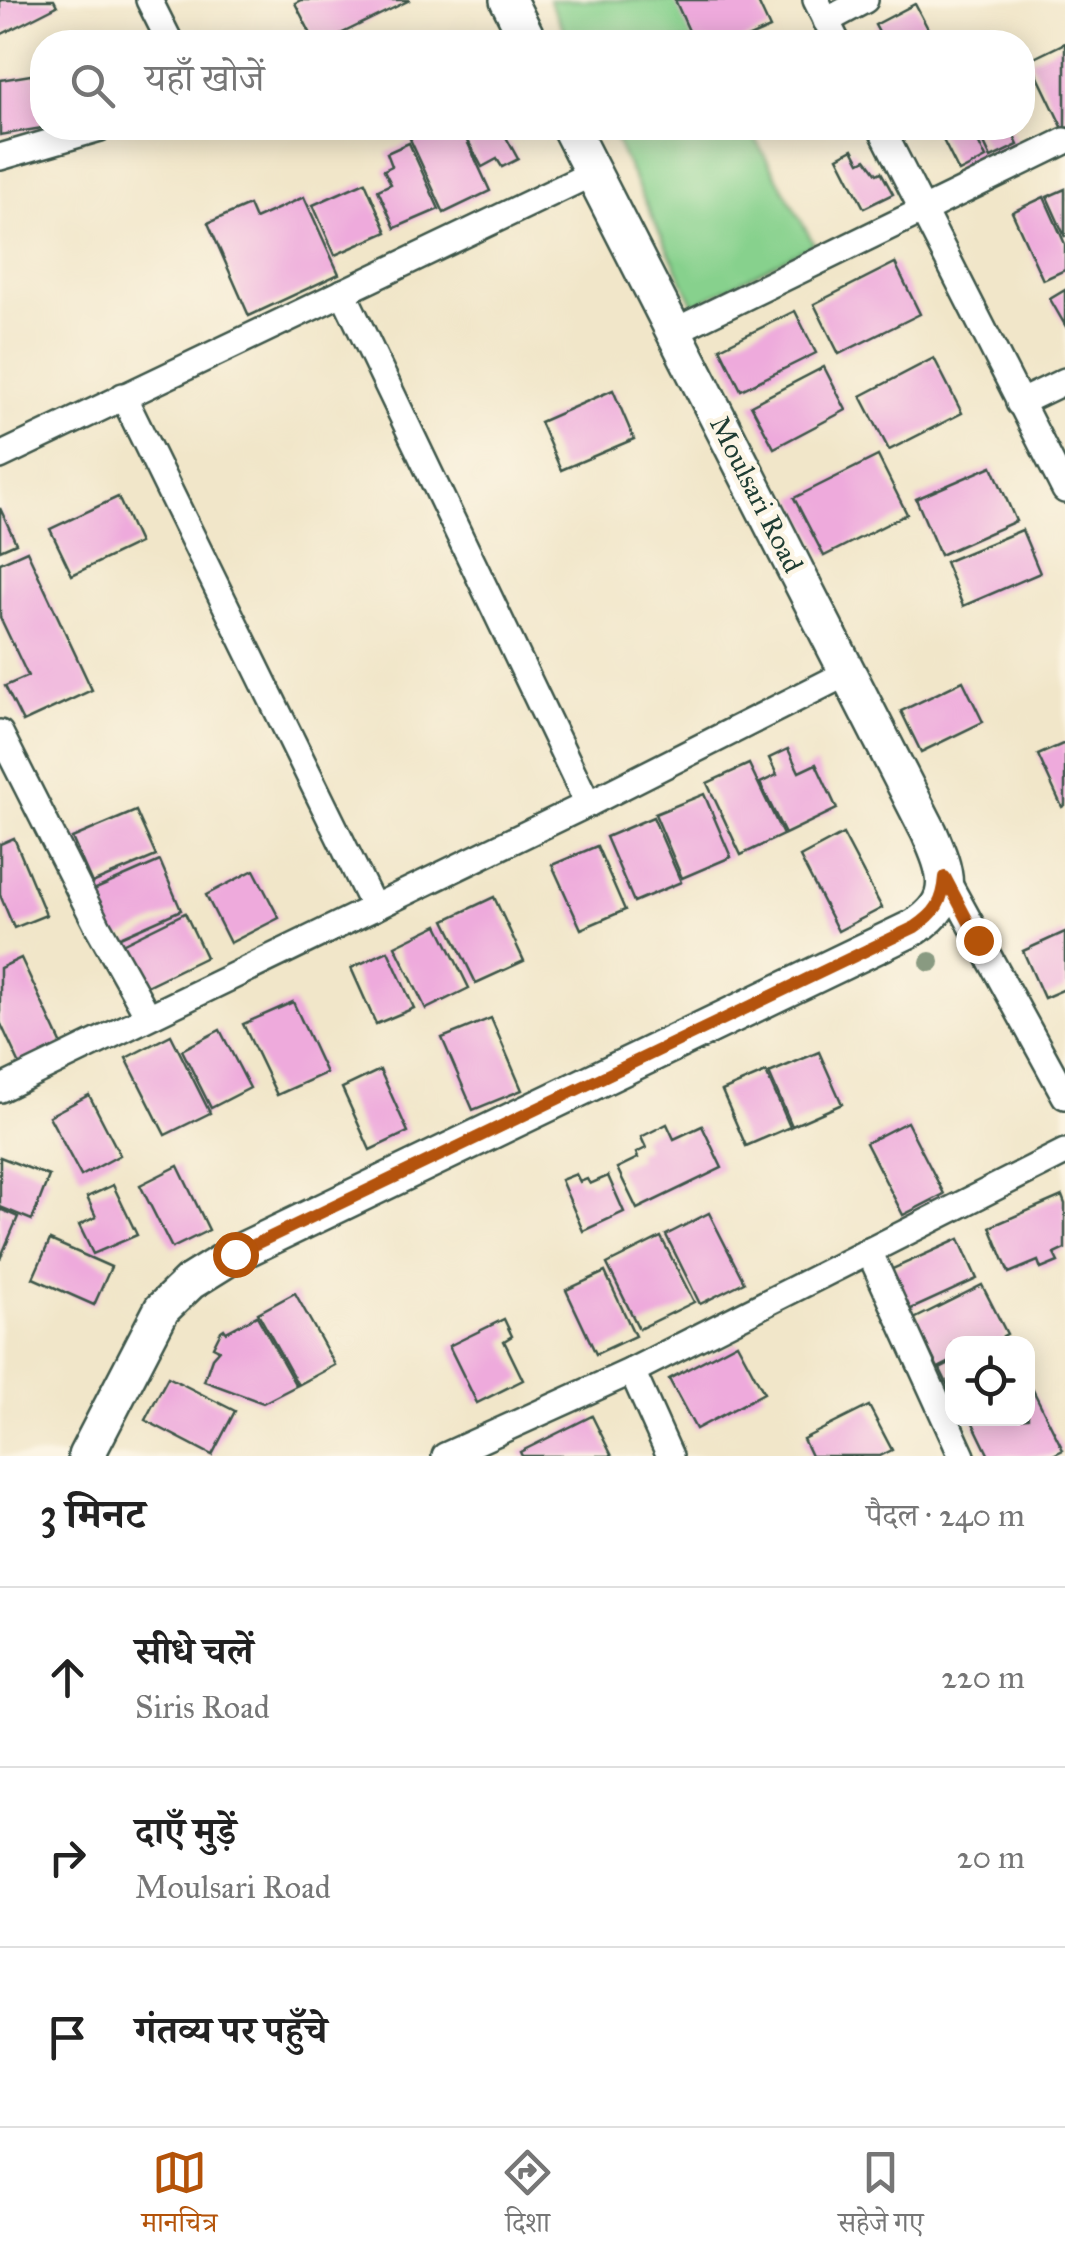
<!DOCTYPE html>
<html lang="hi">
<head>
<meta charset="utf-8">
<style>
	:root { --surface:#fff; --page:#f6f6f6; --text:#222; --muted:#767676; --line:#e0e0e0; --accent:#b45309 }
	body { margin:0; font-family:"IM FELL Great Primer","Noto Serif Devanagari",serif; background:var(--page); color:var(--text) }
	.controls { position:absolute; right:30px; bottom:30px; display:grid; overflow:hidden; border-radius:20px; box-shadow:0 5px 25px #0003 }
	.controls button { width:90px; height:90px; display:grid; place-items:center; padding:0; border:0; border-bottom:2px solid var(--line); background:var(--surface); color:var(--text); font:50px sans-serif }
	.stop { position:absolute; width:30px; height:30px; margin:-22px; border:8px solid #b45309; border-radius:50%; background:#fff }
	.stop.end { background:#b45309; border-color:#fff; box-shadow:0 2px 10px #0008 }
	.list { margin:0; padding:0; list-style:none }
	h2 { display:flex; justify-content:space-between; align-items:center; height:130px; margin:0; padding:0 40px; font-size:42px }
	h2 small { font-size:32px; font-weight:400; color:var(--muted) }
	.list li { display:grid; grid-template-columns:65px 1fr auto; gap:30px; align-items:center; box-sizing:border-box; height:180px; padding:0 40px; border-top:2px solid var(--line) }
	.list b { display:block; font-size:38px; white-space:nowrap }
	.list p { margin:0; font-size:32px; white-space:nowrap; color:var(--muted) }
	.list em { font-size:32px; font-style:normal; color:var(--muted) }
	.icon { flex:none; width:55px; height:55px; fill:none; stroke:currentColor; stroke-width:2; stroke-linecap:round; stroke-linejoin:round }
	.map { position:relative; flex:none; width:1065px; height:1456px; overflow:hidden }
	.search { position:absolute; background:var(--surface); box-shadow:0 5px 25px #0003; left:30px; right:30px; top:30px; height:110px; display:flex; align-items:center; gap:25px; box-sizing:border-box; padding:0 35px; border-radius:40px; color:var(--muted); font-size:38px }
	.sheet { height:670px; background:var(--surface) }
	nav { display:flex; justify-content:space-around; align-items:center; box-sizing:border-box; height:140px; border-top:2px solid var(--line); background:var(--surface); font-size:28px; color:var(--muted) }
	nav a { display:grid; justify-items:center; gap:5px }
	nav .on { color:var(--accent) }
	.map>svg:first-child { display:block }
</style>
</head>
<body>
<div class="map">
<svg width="1065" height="1456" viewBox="0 0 1065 1456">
	<rect width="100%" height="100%" fill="#fcf5e5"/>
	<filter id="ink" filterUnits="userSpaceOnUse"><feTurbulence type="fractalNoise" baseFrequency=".01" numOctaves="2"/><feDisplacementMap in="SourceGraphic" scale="20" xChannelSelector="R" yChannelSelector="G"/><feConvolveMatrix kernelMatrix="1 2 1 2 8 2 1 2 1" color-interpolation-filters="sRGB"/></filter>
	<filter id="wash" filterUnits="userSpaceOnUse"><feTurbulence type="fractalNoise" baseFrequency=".0048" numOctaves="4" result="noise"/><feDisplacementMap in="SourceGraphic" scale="40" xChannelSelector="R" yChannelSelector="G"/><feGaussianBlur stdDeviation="2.25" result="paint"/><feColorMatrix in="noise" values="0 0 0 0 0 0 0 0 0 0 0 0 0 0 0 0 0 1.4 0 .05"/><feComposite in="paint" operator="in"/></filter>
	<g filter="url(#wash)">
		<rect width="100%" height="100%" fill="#f1e6c9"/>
		<g fill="#87d18d" stroke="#538760" stroke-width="2.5">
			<polygon points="549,0 679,0 703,42 570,42"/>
			<polygon points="610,128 749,128 814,244 694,305"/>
		</g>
		<g id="blocks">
			<g fill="#eeaadc">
				<polygon points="0,0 54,0 57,6 0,35"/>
				<polygon points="301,0 410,0 324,42 315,42 295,3"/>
				<polygon points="675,0 757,0 770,28 738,42 694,42"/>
				<polygon points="915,4 935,42 884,42 875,25"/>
				<polygon points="1065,43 1065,133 1030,60"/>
				<polygon points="37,74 42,128 0,135 0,80"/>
				<polygon points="435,128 461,128 490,191 444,213 410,139"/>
				<polygon points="479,128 501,128 518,159 502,167 497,159 482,167 465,135"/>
				<polygon points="937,128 971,128 986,158 959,172"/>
				<polygon points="977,128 1010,128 1018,145 991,158"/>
				<polygon points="409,143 439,209 395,228 378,190 391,184 384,170 392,166 387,153"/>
				<polygon points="853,149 860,162 866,159 877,174 881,172 893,194 864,208 838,157"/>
				<polygon points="365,182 387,232 335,255 313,205"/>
				<polygon points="1065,189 1065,237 1047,197"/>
				<polygon points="304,197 339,274 249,316 208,223 249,205 255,219"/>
				<polygon points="1044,197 1065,244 1065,270 1043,280 1012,212"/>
				<polygon points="895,263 920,314 839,354 814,304"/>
				<polygon points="1065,290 1065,325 1050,299"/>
				<polygon points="795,311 816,353 741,390 720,348"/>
				<polygon points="934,358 962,413 889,450 861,396"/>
				<polygon points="824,367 846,410 774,448 751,405"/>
				<polygon points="613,390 634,439 561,470 540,422"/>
				<polygon points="878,456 907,514 824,556 794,498"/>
				<polygon points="992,466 1016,521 940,555 916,499"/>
				<polygon points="118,497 139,543 72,575 50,529"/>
				<polygon points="0,508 16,543 0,550"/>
				<polygon points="1022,530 1040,573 963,606 945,562"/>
				<polygon points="27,551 92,690 23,722 5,686 28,676 0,617 0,563"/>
				<polygon points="963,681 983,722 921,752 901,711"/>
				<polygon points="1065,743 1065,805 1062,807 1038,755"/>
				<polygon points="788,749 799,772 816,764 837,809 785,834 760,783 777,775 769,758"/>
				<polygon points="749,764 783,835 741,855 707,783"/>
				<polygon points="704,794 731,857 682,878 655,814"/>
				<polygon points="136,811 156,856 92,883 72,838"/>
				<polygon points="653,817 681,882 634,902 606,837"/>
				<polygon points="843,834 882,908 838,931 800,857"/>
				<polygon points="14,838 46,915 14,928 0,895 0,844"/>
				<polygon points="597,846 625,910 581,929 552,865"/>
				<polygon points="160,861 181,910 111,941 89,892"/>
				<polygon points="254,870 279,918 230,943 206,895"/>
				<polygon points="494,897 524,961 476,983 445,920"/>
				<polygon points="185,913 206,957 138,990 116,947"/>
				<polygon points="438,925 469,988 426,1009 395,946"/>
				<polygon points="1065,932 1065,989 1044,998 1023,951"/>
				<polygon points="388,951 414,1008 376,1024 351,968"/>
				<polygon points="21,958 62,1045 20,1065 0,1022 0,968"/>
				<polygon points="293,1002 326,1073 277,1095 243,1024"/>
				<polygon points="491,1018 522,1090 473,1110 442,1038"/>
				<polygon points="220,1030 250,1088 211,1108 182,1050"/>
				<polygon points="171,1035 210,1113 165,1135 126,1058"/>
				<polygon points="819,1052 842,1104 792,1126 769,1073"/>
				<polygon points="380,1070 408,1132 370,1150 342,1088"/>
				<polygon points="766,1072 790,1127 746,1146 722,1091"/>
				<polygon points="89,1095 120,1155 81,1176 49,1116"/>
				<polygon points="907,1122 944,1194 903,1215 866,1143"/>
				<polygon points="667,1124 674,1139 702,1126 722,1168 637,1209 617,1168 638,1158 636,1153 646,1148 641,1137"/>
				<polygon points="0,1157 49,1176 32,1220 0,1207"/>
				<polygon points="178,1166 209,1230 172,1248 140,1185"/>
				<polygon points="576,1174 580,1182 587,1179 590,1184 608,1176 624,1212 583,1231 561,1180"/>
				<polygon points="113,1185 137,1235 93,1254 79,1225 96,1217 87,1197"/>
				<polygon points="1062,1196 1065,1204 1065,1249 1054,1254 1058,1262 1041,1269 1038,1261 1009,1273 990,1227"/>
				<polygon points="0,1209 18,1217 0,1259"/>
				<polygon points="709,1213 744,1282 700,1304 666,1235"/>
				<polygon points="661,1237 694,1302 639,1329 607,1264"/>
				<polygon points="959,1239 977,1279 909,1310 890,1270"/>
				<polygon points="50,1240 111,1267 94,1305 33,1278"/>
				<polygon points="605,1272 635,1336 596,1354 566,1290"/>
				<polygon points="982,1285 1007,1334 1003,1336 1007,1344 952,1344 952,1361 938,1368 914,1319"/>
				<polygon points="295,1293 335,1365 298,1385 258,1313"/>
				<polygon points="257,1316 296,1386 263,1403 204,1381 212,1358 219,1350 213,1347 221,1331 224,1329 226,1332"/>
				<polygon points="504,1319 512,1336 504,1341 523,1380 477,1403 449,1346"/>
				<polygon points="737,1343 764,1393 696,1429 669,1379"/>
				<polygon points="952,1363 952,1394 940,1369"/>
				<polygon points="168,1377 235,1411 212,1455 145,1420"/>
				<polygon points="1033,1390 1063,1450 1051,1456 989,1456 972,1421 1028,1418 1028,1393"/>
				<polygon points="869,1406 892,1450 880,1456 811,1456 803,1439"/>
				<polygon points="592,1416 612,1456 522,1456 520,1452"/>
			</g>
		</g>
	</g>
	<g filter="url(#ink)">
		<use href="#blocks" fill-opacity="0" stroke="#3e564a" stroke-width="2.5"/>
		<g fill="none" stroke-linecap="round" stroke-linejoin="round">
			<defs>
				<g id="street">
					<polyline points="149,0 170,42"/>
					<polyline points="816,0 837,42"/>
					<polyline points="826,21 865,0"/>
					<polyline points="881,128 1065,490"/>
					<polyline points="0,157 100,128"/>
					<polyline points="343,292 588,804"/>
					<polyline points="673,332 1065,141"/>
					<polyline points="123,396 374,908"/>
					<polyline points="1019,403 1065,381"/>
					<polyline points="0,456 591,174"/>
					<polyline points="0,733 97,925 148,1016"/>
					<polyline points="945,877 1065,1096"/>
					<polyline points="0,1089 588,804 849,672"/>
					<polyline points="869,1251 962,1456"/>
					<polyline points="632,1371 670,1456"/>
					<polyline points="445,1456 632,1371 1065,1152"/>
				</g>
				<g id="secondary">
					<polyline points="508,0 529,42"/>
					<path d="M86,1456l76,-147 28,-27 45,-28 680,-327c43,-27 31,-56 14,-95l-359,-704"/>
				</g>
			</defs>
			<use href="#street" stroke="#3e564a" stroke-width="30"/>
			<use href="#secondary" stroke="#3e564a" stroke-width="40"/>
			<use href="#street" stroke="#fff" stroke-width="25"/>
			<use href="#secondary" stroke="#fff" stroke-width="35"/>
		</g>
		<circle fill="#899a81" cx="930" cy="962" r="10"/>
	</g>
	<g fill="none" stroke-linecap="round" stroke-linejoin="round" filter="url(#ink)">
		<path stroke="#b45309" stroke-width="12" d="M235,1254l680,-327c21,-14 28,-25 30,-50l33,63"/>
	</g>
	<g text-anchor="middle" stroke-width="9" stroke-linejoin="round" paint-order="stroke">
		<g font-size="28" fill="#1f3d34" stroke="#fcf5e5">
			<text transform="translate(757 494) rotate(63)" y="10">Moulsari Road</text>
		</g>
	</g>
</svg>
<div class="controls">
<button><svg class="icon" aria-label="locate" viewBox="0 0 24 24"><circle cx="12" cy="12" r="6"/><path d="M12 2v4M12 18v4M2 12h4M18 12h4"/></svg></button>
</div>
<div class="stop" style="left:235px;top:1254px"></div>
<div class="stop end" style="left:978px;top:940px"></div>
<div class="search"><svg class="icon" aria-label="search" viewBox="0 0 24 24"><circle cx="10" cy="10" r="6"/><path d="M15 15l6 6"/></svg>यहाँ खोजें</div>
</div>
<section class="sheet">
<h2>3 मिनट<small>पैदल · 240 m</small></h2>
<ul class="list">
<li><svg class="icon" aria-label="ahead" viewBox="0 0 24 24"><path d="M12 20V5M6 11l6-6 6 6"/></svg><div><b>सीधे चलें</b><p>Siris Road</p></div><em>220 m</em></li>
<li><svg class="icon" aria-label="right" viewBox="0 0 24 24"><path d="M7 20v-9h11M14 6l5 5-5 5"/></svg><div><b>दाएँ मुड़ें</b><p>Moulsari Road</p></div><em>20 m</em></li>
<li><svg class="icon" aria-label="arrive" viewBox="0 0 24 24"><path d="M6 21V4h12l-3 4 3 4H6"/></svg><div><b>गंतव्य पर पहुँचे</b></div></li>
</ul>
</section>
<nav>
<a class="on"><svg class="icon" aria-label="map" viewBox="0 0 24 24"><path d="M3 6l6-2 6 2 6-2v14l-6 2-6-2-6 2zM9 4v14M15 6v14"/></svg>मानचित्र</a>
<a><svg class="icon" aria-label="directions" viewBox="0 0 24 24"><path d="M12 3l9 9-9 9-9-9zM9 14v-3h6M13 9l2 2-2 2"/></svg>दिशा</a>
<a><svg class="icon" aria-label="saved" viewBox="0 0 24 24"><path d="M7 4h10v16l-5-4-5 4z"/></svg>सहेजे गए</a>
</nav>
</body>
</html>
